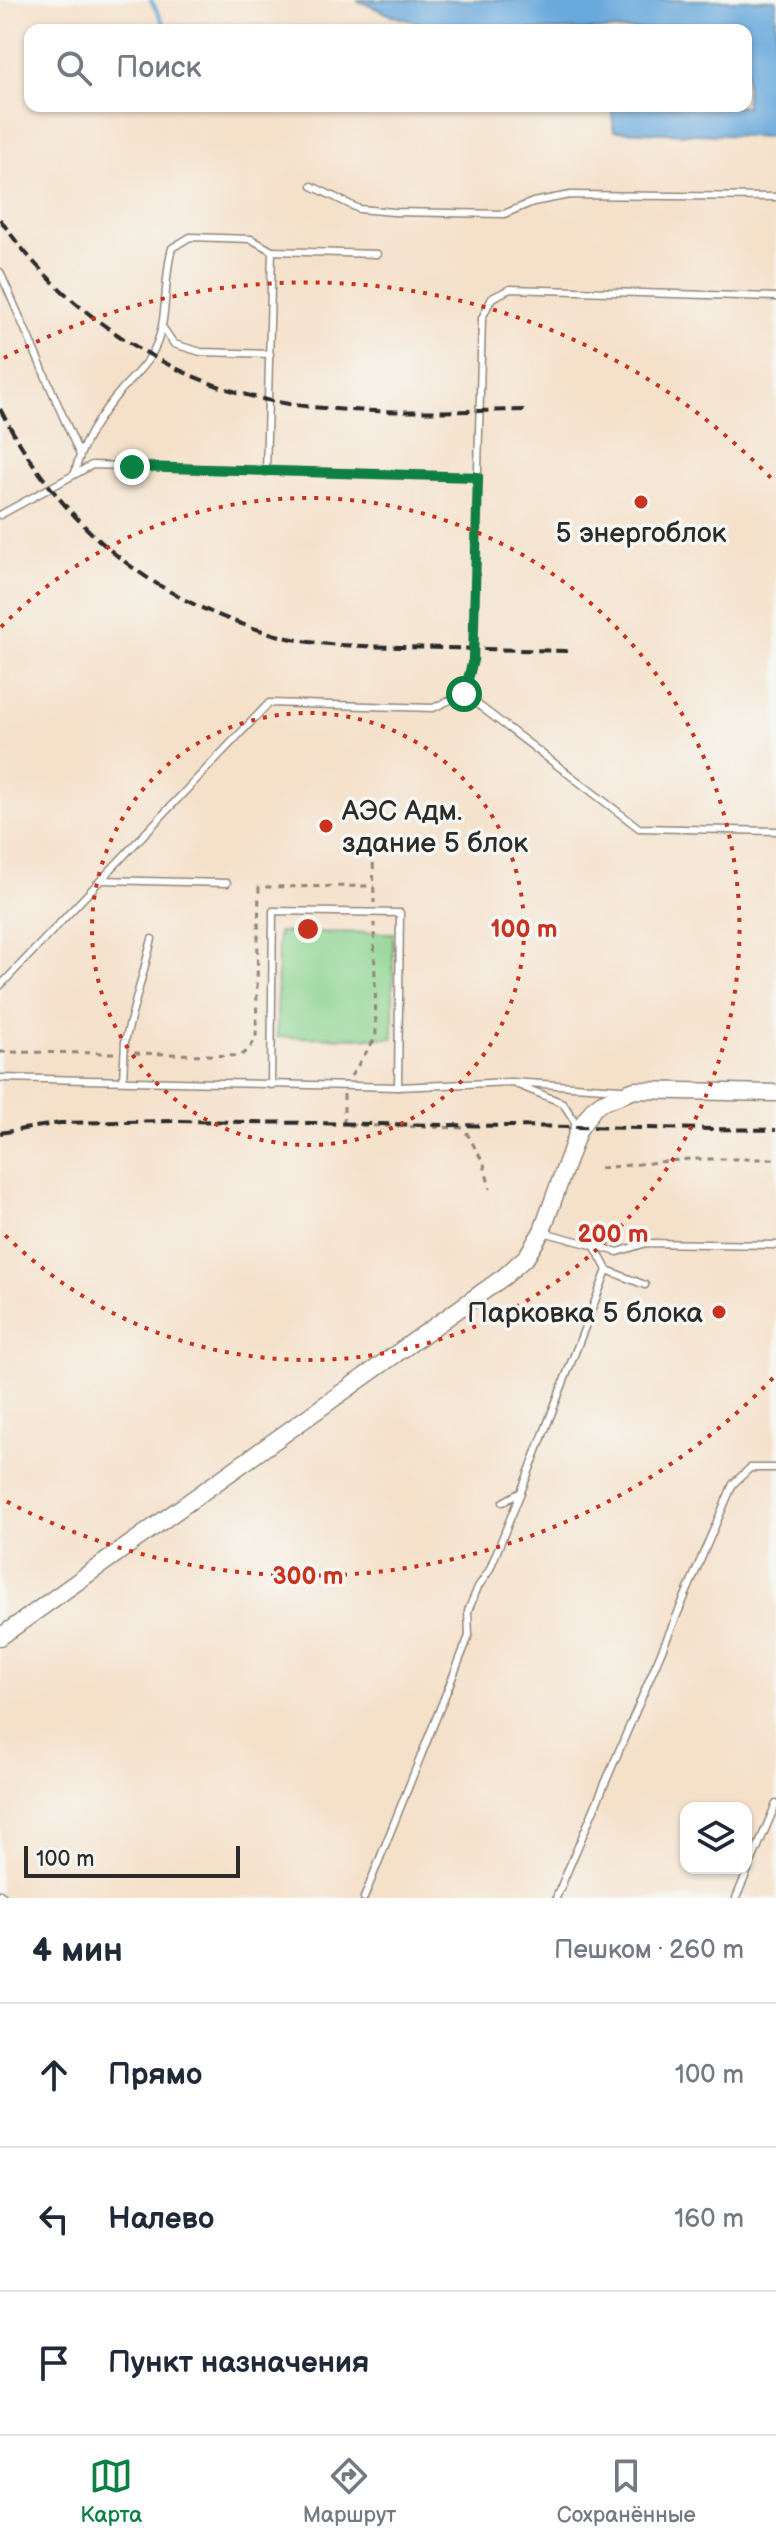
<!DOCTYPE html>
<html lang="ru">
<head>
<meta charset="utf-8">
<style>
	:root { --surface:#fff; --page:#f2f2f3; --text:#1f2937; --muted:#747a83; --line:#e0e1e3; --accent:#0b8043 }
	body { margin:0; font-family:"Balsamiq Sans",sans-serif; background:var(--page); color:var(--text) }
	.controls { position:absolute; right:24px; bottom:24px; display:grid; overflow:hidden; border-radius:16px; box-shadow:0 2px 6px #0004 }
	.controls button { width:72px; height:72px; display:grid; place-items:center; padding:0; border:0; border-bottom:2px solid var(--line); background:var(--surface); color:var(--text); font:40px sans-serif }
	.scale { position:absolute; left:24px; bottom:20px; width:216px; box-sizing:border-box; padding-left:8px; border:4px solid #2b2b2b; border-top:0; font-size:22px; line-height:28px; white-space:nowrap; color:#2b2b2b; -webkit-text-stroke:6px #f6f6f2; paint-order:stroke }
	.stop { position:absolute; width:24px; height:24px; margin:-18px; border:6px solid #0b8043; border-radius:50%; background:#fff }
	.stop.end { background:#0b8043; border-color:#fff; box-shadow:0 2px 8px #0008 }
	.list { margin:0; padding:0; list-style:none }
	h2 { display:flex; justify-content:space-between; align-items:center; height:104px; margin:0; padding:0 32px; font-size:34px }
	h2 small { font-size:26px; font-weight:400; color:var(--muted) }
	.list li { display:grid; grid-template-columns:52px 1fr auto; gap:24px; align-items:center; box-sizing:border-box; height:144px; padding:0 32px; border-top:2px solid var(--line) }
	.list b { display:block; font-size:30px; white-space:nowrap }
	.list em { font-size:26px; font-style:normal; color:var(--muted) }
	.icon { flex:none; width:44px; height:44px; fill:none; stroke:currentColor; stroke-width:2; stroke-linecap:round; stroke-linejoin:round }
	.map { position:relative; flex:none; width:776px; height:1898px; overflow:hidden }
	.search { position:absolute; background:var(--surface); box-shadow:0 2px 6px #0004; left:24px; right:24px; top:24px; height:88px; display:flex; align-items:center; gap:20px; box-sizing:border-box; padding:0 28px; border-radius:16px; color:var(--muted); font-size:30px }
	.sheet { height:536px; background:var(--surface) }
	nav { display:flex; justify-content:space-around; align-items:center; box-sizing:border-box; height:112px; border-top:2px solid var(--line); background:var(--surface); font-size:22px; color:var(--muted) }
	nav a { display:grid; justify-items:center; gap:4px }
	nav .on { color:var(--accent) }
	.map>svg:first-child { display:block }
</style>
</head>
<body>
<div class="map">
<svg width="776" height="1898" viewBox="0 0 776 1898">
	<rect width="100%" height="100%" fill="#f6f6f2"/>
	<filter id="ink" filterUnits="userSpaceOnUse"><feTurbulence type="fractalNoise" baseFrequency=".0125" numOctaves="2"/><feDisplacementMap in="SourceGraphic" scale="16" xChannelSelector="R" yChannelSelector="G"/><feConvolveMatrix kernelMatrix="1 2 1 2 8 2 1 2 1" color-interpolation-filters="sRGB"/></filter>
	<filter id="wash" filterUnits="userSpaceOnUse"><feTurbulence type="fractalNoise" baseFrequency=".006" numOctaves="4" result="noise"/><feDisplacementMap in="SourceGraphic" scale="32" xChannelSelector="R" yChannelSelector="G"/><feGaussianBlur stdDeviation="1.8" result="paint"/><feColorMatrix in="noise" values="0 0 0 0 0 0 0 0 0 0 0 0 0 0 0 0 0 1.4 0 .05"/><feComposite in="paint" operator="in"/></filter>
	<g filter="url(#wash)">
		<rect width="100%" height="100%" fill="#f5e1ca"/>
		<polygon fill="#8bd38f" stroke="#5b7f5d" stroke-width="2" points="278,932 393,933 393,1038 277,1037"/>
		<polygon fill="#69a9dc" stroke="#4a6a84" stroke-width="2" points="357,0 776,0 776,137 614,131 611,106 746,106 746,30 444,30 391,15"/>
		<g fill="none" stroke-linecap="round" stroke-linejoin="round">
			<polyline stroke="#69a9dc" stroke-width="4" points="151,0 167,30"/>
		</g>
	</g>
	<g filter="url(#ink)">
		<g fill="none" stroke-linecap="round" stroke-linejoin="round">
			<defs>
				<g id="lane">
					<polyline points="312,186 359,209 394,212 504,214 533,202 570,195 776,197"/>
					<polyline points="272,251 377,254"/>
					<polyline points="0,272 79,453"/>
					<polyline points="163,328 174,344 201,352 270,354"/>
					<path d="M75,473c6,-30 27,-61 48,-85 9,-10 21,-21 28,-33 19,-30 11,-71 21,-107l18,-11 61,2 21,12 -6,221"/>
					<polyline points="0,515 92,465 478,477"/>
					<polyline points="464,694 639,828 776,831"/>
					<polyline points="101,880 227,883"/>
					<polyline points="0,986 269,703 433,708 464,694 473,660 482,318 492,298 510,289 776,297"/>
					<polyline points="0,1078 398,1087 511,1082 620,1089"/>
					<polyline points="123,1080 125,1041 152,939"/>
					<polyline points="271,1085 273,911 400,913 398,1087"/>
					<polyline points="518,1085 563,1103 578,1127"/>
					<polyline points="543,1232 618,1252 646,1243 776,1245"/>
					<polyline points="595,1247 607,1270 645,1285"/>
					<polyline points="503,1502 521,1492 607,1270"/>
					<polyline points="0,1894 5,1898"/>
					<polyline points="364,1898 469,1636 468,1611 478,1587 489,1571 521,1492"/>
					<polyline points="556,1898 733,1484 750,1468 776,1468"/>
					<polyline points="736,1898 776,1804"/>
				</g>
				<polyline id="secondary" points="0,1637 505,1276 527,1256 542,1231 579,1129 594,1108 602,1102 635,1090 776,1093"/>
			</defs>
			<use href="#lane" stroke="#90867a" stroke-width="9"/>
			<use href="#secondary" stroke="#90867a" stroke-width="19"/>
			<g stroke="#90867a" stroke-width="3" stroke-dasharray="6 6" stroke-linecap="butt">
				<polyline points="373,851 374,903"/>
				<polyline points="0,1052 115,1053"/>
				<polyline points="134,1053 240,1056 249,1050 256,1037 259,887 374,886"/>
				<polyline points="351,1076 376,1037 374,923"/>
				<polyline points="344,1094 344,1125 464,1128 484,1164 490,1189"/>
				<polyline points="600,1168 689,1159 776,1159"/>
			</g>
			<use href="#lane" stroke="#fff" stroke-width="6"/>
			<use href="#secondary" stroke="#fff" stroke-width="16"/>
			<g stroke="#2b2b2b" stroke-width="4" stroke-dasharray="12 6" stroke-linecap="butt">
				<path d="M0,219c60,89 166,161 272,182 78,15 174,10 254,9"/>
				<path d="M0,409c64,120 151,193 284,228 37,9 77,9 115,10 56,1 113,3 170,4"/>
				<polyline points="0,1133 60,1123 177,1121 776,1130"/>
			</g>
		</g>
	</g>
	<g fill="none" stroke-linecap="round" stroke-linejoin="round" filter="url(#ink)">
		<polyline stroke="#0b8043" stroke-width="10" points="132,467 478,477 473,660 464,694"/>
	</g>
	<g fill="none" stroke="#c8321e" stroke-width="4" stroke-dasharray="4 8">
		<circle cx="308" cy="929" r="216"/>
		<path d="M1 627A431 431 0 1 1 1 1231"/>
		<path d="M773 1378A647 647 0 0 1 4 1500M4 358A647 647 0 0 1 773 480"/>
	</g>
	<g fill="#c8321e" stroke="#f6f6f2" stroke-width="3">
		<circle cx="641" cy="502" r="8"/>
		<circle cx="326" cy="826" r="8"/>
		<circle cx="719" cy="1312" r="8"/>
	</g>
	<g text-anchor="middle" stroke-width="7" stroke-linejoin="round" paint-order="stroke">
		<g font-size="28" fill="#2b2b2b" stroke="#f6f6f2">
			<text x="641" y="542">5 энергоблок</text>
			<text x="342" y="820" text-anchor="start">АЭС Адм.<tspan x="342" dy="32">здание 5 блок</tspan></text>
			<text x="703" y="1322" text-anchor="end">Парковка 5 блока</text>
		</g>
	</g>
	<circle cx="308" cy="929" r="12" fill="#c8321e" stroke="#f6f6f2" stroke-width="4"/>
	<g font-size="24" text-anchor="middle" font-weight="bold" fill="#c8321e" stroke="#f6f6f2" stroke-width="7" stroke-linejoin="round" paint-order="stroke">
		<text x="524" y="937">100 m</text>
		<text x="613" y="1242">200 m</text>
		<text x="308" y="1584">300 m</text>
	</g>
</svg>
<div class="controls">
<button><svg class="icon" aria-label="layers" viewBox="0 0 24 24"><path d="M12 4l9 5-9 5-9-5zM3 14l9 5 9-5"/></svg></button>
</div>
<div class="scale">100 m</div>
<div class="stop" style="left:464px;top:694px"></div>
<div class="stop end" style="left:132px;top:467px"></div>
<div class="search"><svg class="icon" aria-label="search" viewBox="0 0 24 24"><circle cx="10" cy="10" r="6"/><path d="M15 15l6 6"/></svg>Поиск</div>
</div>
<section class="sheet">
<h2>4 мин<small>Пешком · 260 m</small></h2>
<ul class="list">
<li><svg class="icon" aria-label="ahead" viewBox="0 0 24 24"><path d="M12 20V5M6 11l6-6 6 6"/></svg><div><b>Прямо</b></div><em>100 m</em></li>
<li><svg class="icon" aria-label="left" viewBox="0 0 24 24"><path d="M17 20v-9H6M10 6l-5 5 5 5"/></svg><div><b>Налево</b></div><em>160 m</em></li>
<li><svg class="icon" aria-label="arrive" viewBox="0 0 24 24"><path d="M6 21V4h12l-3 4 3 4H6"/></svg><div><b>Пункт назначения</b></div></li>
</ul>
</section>
<nav>
<a class="on"><svg class="icon" aria-label="map" viewBox="0 0 24 24"><path d="M3 6l6-2 6 2 6-2v14l-6 2-6-2-6 2zM9 4v14M15 6v14"/></svg>Карта</a>
<a><svg class="icon" aria-label="directions" viewBox="0 0 24 24"><path d="M12 3l9 9-9 9-9-9zM9 14v-3h6M13 9l2 2-2 2"/></svg>Маршрут</a>
<a><svg class="icon" aria-label="saved" viewBox="0 0 24 24"><path d="M7 4h10v16l-5-4-5 4z"/></svg>Сохранённые</a>
</nav>
</body>
</html>
